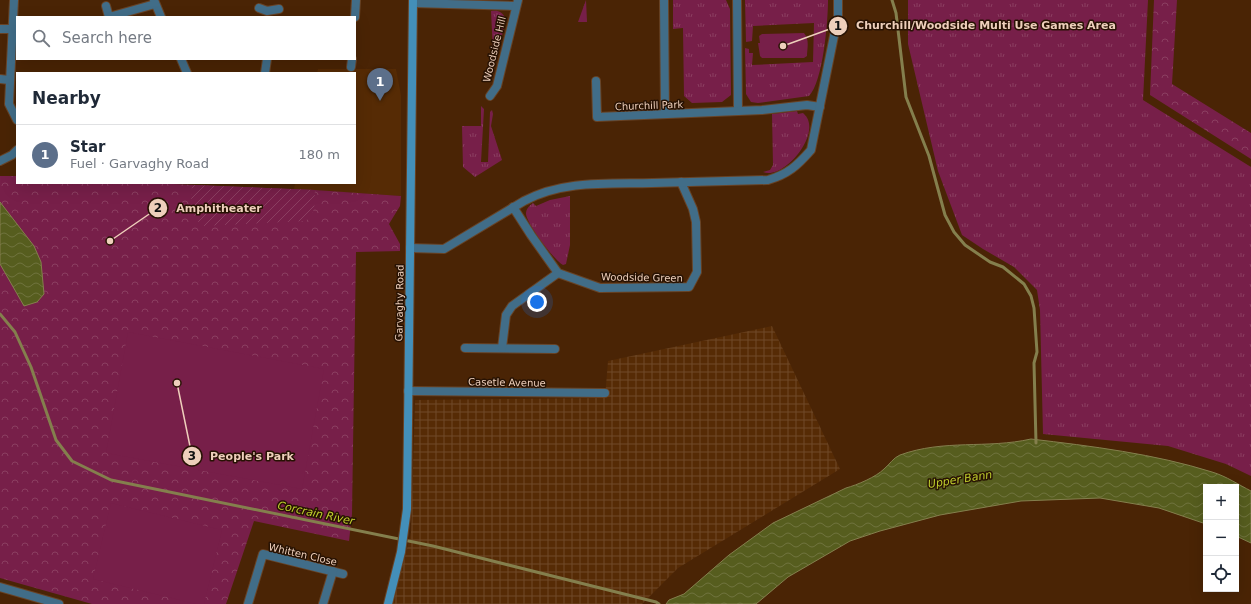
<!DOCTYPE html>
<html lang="en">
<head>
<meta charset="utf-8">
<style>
	:root { --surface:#fff; --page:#f6f6f7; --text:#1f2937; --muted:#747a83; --line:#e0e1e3; --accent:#d93025 }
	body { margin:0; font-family:"DejaVu Sans",sans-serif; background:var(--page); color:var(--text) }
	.controls { position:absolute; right:12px; bottom:12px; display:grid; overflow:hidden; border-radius:0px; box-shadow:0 4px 16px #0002 }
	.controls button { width:36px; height:36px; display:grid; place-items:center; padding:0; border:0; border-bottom:1px solid var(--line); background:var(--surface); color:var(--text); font:20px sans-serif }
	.you { position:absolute; left:537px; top:302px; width:14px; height:14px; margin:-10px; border:3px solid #fff; border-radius:50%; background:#1a73e8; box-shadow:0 0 0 6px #1a73e833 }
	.badge { display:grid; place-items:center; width:26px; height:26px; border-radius:50%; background:var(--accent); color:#fff; font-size:13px; font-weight:700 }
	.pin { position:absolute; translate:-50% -33px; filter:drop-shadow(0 1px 2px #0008) }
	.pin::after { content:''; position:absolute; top:21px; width:14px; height:12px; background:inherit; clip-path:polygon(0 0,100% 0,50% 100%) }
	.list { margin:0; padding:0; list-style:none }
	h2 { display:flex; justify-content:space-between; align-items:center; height:52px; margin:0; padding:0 16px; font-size:17px }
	h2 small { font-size:13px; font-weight:400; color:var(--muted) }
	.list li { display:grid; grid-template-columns:26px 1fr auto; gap:12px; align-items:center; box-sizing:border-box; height:60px; padding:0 16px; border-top:1px solid var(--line) }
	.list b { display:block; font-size:15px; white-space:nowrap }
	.list p { margin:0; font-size:13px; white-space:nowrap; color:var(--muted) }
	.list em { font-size:13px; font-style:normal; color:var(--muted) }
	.icon { flex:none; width:22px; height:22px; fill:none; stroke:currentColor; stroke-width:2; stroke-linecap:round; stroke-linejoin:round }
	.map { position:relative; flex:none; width:1251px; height:604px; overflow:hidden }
	.search { position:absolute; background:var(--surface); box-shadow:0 4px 16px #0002; left:16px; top:16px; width:340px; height:44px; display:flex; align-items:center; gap:10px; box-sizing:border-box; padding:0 14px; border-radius:0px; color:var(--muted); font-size:15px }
	.panel { position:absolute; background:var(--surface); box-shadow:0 4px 16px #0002; left:16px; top:72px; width:340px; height:112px; border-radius:0px }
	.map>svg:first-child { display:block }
</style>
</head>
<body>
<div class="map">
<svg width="1251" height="604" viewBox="0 0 1251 604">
	<defs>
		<pattern id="industrial-grid" width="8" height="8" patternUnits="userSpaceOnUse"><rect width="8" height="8" fill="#562b05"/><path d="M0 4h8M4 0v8" fill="none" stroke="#6f4928"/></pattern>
		<pattern id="grass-tufts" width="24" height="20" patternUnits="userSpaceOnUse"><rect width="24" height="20" fill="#771f49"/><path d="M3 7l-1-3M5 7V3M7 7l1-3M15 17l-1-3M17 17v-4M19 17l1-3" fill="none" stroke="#8b3e61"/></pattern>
		<pattern id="forest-crowns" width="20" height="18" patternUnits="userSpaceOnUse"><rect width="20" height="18" fill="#771f49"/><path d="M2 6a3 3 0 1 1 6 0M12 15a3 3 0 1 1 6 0" fill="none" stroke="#8b3e61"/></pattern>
		<pattern id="garden-furrows" width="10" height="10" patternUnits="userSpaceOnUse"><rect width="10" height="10" fill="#771f49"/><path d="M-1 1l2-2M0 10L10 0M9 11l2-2" fill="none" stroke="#8b3e61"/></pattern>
		<pattern id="water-waves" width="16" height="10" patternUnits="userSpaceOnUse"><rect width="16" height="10" fill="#565d1e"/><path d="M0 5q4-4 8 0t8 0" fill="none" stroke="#6f733d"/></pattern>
	</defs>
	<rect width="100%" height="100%" fill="#4a2405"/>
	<polygon fill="#562b05" points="318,69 396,69 401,95 401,196 294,189 295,183 355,183 355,73 317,73"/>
	<polygon fill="url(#industrial-grid)" points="772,326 840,469 678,568 642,604 393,604 411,533 415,400 605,398 608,361"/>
	<g fill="url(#grass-tufts)">
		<polygon points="586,0 587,22 578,22"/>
		<polygon points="673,0 726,0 730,9 731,95 722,102 692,103 684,96 683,28 673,29"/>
		<path d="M745,0h83c0,21 -5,82 -19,96l-51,7 -7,-1 -5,-8 -1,-46 4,1v4h4l-1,12 61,-3 1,-39 -61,3 -1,15 -6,1z"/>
		<polygon points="908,0 1148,0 1143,100 1251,167 1251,476 1226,464 1168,446 1043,434 1040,310 1037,290 1014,267 983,249 962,235 938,171 908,44"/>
		<path d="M491,11c8,-1 11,1 15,8l-8,33h-5z"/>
		<polygon points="481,106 484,109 481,162 488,162 490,112 492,110 493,114 491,126 502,160 475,177 463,167 462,126 481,126"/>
		<path d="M797,111l1,3 5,-1c22,18 -19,68 -40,59l7,-2 3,-5 -1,-51z"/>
		<path d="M570,196v49l-4,19 -3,1c-9,-5 -36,-41 -37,-51 0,-5 3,-8 7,-11l3,3 14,-6z"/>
	</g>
	<g fill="url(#forest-crowns)">
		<polygon points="1154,0 1177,0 1172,84 1251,133 1251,159 1150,95"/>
		<polygon points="0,176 17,176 17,183 150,183 315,190 401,196 400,206 389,224 400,244 400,251 356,252 352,514 349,541 254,521 226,604 92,604 0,578"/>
	</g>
	<path fill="url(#garden-furrows)" d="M192,185l123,5c-1,12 2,25 -10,31l-103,5c-13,-14 -11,-23 -10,-41z"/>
	<g fill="#771f49">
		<path d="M804,33c6,7 3,15 3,23l-3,2h-42l-2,-2 -2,-13h2l-1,-7 3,-2z"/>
		<polygon points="128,332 324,369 302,489 106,453"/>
		<polygon points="111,503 222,530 204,604 196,604 93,579"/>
	</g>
	<g fill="url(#water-waves)" stroke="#847f4d">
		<polygon points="0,202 34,246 41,262 44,294 37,302 24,306 0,264"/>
		<path d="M1031,439c60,7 124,15 181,33 14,4 27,13 39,19v52l-15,-7v-49h-30v37l-47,-16 -59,-10 -79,3 -81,14 -60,16 -30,10 -62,36 -32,27h-90l3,-4 15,-6 45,-39 44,-32 73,-35c11,-3 30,-11 38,-19 6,-5 9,-11 16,-14 44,-16 87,-6 131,-16z"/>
	</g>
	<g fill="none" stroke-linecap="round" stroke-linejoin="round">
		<g stroke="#847f4d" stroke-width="3">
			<polyline points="892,0 896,13 906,97 929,156 945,215 954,232 965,245 990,262 1003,267 1024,284 1031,296 1034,308 1037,352 1034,363 1036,443"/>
			<polyline points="0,314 15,332 31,367 56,440 72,461 111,480 433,546 656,602 659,604"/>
		</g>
		<defs>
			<g id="street">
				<polyline points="14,0 9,104 17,120"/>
				<polyline points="154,0 161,17"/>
				<polyline points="664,0 665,114"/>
				<polyline points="737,0 738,111"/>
				<polyline points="413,3 515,6"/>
				<polyline points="106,6 109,17"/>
				<polyline points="259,8 267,11 279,9"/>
				<polyline points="109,17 155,4"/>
				<polyline points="355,17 356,0"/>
				<polyline points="0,29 12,29"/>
				<polyline points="181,59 187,73"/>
				<polyline points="351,67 352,59"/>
				<polyline points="265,73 267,59"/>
				<polyline points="0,79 9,80"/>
				<polyline points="596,81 597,117 762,110 807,105 820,107"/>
				<polyline points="490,96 497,86 518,0"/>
				<polyline points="0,161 12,155 17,150"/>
				<polyline points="513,207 531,235 558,273 600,288 689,287 697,272 696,222 693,209 681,182"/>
				<path d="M410,248l34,1 80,-48c39,-21 84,-17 128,-18 38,-1 77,-2 116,-3 20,-6 29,-14 43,-30l27,-134v-16"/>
				<polyline points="465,348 555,349"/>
				<polyline points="502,348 506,315 512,306 558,273"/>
				<polyline points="408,391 605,393"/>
				<polyline points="0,587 59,604"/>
				<polyline points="248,604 263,554 343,574"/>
				<polyline points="323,604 333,571"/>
			</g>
			<polyline id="secondary" points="388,604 401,552 407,509 413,0"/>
		</defs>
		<use href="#street" stroke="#684326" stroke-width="10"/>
		<use href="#secondary" stroke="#684326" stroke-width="10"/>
		<use href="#street" stroke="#416d88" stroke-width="8"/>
		<use href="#secondary" stroke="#438fb9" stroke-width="8"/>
	</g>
	<g text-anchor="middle" stroke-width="3" stroke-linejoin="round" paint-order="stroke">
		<g font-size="10" fill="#eecfbb" stroke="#271203">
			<text transform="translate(494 49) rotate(-76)" y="4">Woodside Hill</text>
			<text transform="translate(649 105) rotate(-2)" y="4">Churchill Park</text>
			<text transform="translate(642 277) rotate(1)" y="4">Woodside Green</text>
			<text transform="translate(399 303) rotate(-89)" y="4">Garvaghy Road</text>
			<text transform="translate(507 382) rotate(1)" y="4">Casetle Avenue</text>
			<text transform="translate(303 554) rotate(13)" y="4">Whitten Close</text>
		</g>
		<g font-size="11" font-style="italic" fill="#c0d02d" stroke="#271203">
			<text transform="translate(960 479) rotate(-9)" y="4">Upper Bann</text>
			<text transform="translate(316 513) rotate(12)" y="4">Corcrain River</text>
		</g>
	</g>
	<path fill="none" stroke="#eecfbb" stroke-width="1.5" d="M783 46L838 26M110 241L158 208M177 383L192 456"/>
	<g fill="#eecfbb" stroke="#271203" stroke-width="1.5">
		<circle cx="783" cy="46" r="4"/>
		<circle cx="110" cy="241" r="4"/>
		<circle cx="177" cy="383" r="4"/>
		<circle cx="838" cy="26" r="10"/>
		<circle cx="158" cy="208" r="10"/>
		<circle cx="192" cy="456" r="10"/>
	</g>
	<g font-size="12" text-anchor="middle" font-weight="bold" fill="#111">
		<text x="838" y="30">1</text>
		<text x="158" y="212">2</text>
		<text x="192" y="460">3</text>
	</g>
	<g font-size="11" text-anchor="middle" font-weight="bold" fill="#eecfbb" stroke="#271203" stroke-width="3" stroke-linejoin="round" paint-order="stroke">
		<text x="986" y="29">Churchill/Woodside Multi Use Games Area</text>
		<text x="219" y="212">Amphitheater</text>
		<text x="252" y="460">People's Park</text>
	</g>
</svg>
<div class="controls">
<button>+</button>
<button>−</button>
<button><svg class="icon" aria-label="locate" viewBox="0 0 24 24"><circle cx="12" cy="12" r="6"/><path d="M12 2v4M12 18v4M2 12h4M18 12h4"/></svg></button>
</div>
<div class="you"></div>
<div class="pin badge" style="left:380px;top:101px;background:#5c6f8a">1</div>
<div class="search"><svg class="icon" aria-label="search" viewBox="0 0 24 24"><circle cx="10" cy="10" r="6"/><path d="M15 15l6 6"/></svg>Search here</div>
<section class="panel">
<h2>Nearby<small></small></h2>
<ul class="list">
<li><span class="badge" style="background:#5c6f8a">1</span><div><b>Star</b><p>Fuel · Garvaghy Road</p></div><em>180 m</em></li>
</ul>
</section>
</div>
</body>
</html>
